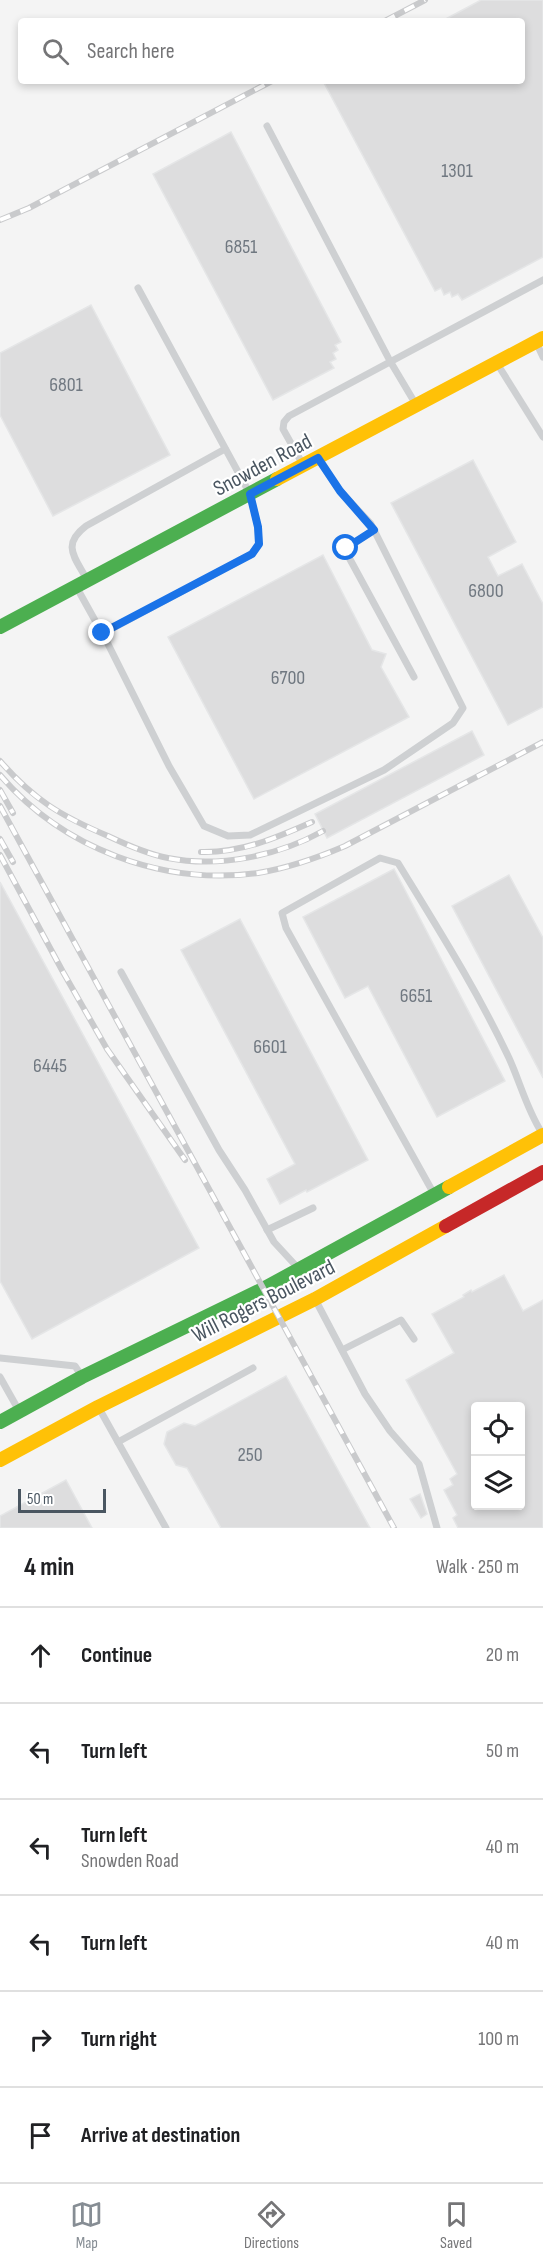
<!DOCTYPE html>
<html lang="en">
<head>
<meta charset="utf-8">
<style>
	:root { --surface:#fff; --page:#f6f6f6; --text:#202124; --muted:#757577; --line:#e0e0e0; --accent:#868d94 }
	body { margin:0; font-family:"Sofia Sans Condensed",sans-serif; background:var(--page); color:var(--text) }
	.controls { position:absolute; right:18px; bottom:18px; display:grid; overflow:hidden; border-radius:6px; box-shadow:0 3px 9px #0003 }
	.controls button { width:54px; height:54px; display:grid; place-items:center; padding:0; border:0; border-bottom:2px solid var(--line); background:var(--surface); color:var(--text); font:30px sans-serif }
	.scale { position:absolute; left:18px; bottom:15px; width:88px; box-sizing:border-box; padding-left:6px; border:3px solid #4a5661; border-top:0; font-size:16px; line-height:21px; white-space:nowrap; color:#4a5661; -webkit-text-stroke:4px #fff; paint-order:stroke }
	.stop { position:absolute; width:18px; height:18px; margin:-14px; border:4px solid #1a73e8; border-radius:50%; background:#fff }
	.stop.end { background:#1a73e8; border-color:#fff; box-shadow:0 2px 6px #0008 }
	.list { margin:0; padding:0; list-style:none }
	h2 { display:flex; justify-content:space-between; align-items:center; height:78px; margin:0; padding:0 24px; font-size:26px }
	h2 small { font-size:20px; font-weight:400; color:var(--muted) }
	.list li { display:grid; grid-template-columns:39px 1fr auto; gap:18px; align-items:center; box-sizing:border-box; height:96px; padding:0 24px; border-top:2px solid var(--line) }
	.list b { display:block; font-size:22px; white-space:nowrap }
	.list p { margin:0; font-size:20px; white-space:nowrap; color:var(--muted) }
	.list em { font-size:20px; font-style:normal; color:var(--muted) }
	.icon { flex:none; width:33px; height:33px; fill:none; stroke:currentColor; stroke-width:2; stroke-linecap:round; stroke-linejoin:round }
	.map { position:relative; flex:none; width:543px; height:1528px; overflow:hidden }
	.search { position:absolute; background:var(--surface); box-shadow:0 3px 9px #0003; left:18px; right:18px; top:18px; height:66px; display:flex; align-items:center; gap:15px; box-sizing:border-box; padding:0 21px; border-radius:6px; color:var(--muted); font-size:22px }
	.sheet { height:654px; background:var(--surface) }
	nav { display:flex; justify-content:space-around; align-items:center; box-sizing:border-box; height:84px; border-top:2px solid var(--line); background:var(--surface); font-size:16px; color:var(--muted) }
	nav a { display:grid; justify-items:center; gap:3px }
	nav .on { color:var(--accent) }
	.map>svg:first-child { display:block }
</style>
</head>
<body>
<div class="map">
<svg width="543" height="1528" viewBox="0 0 543 1528">
	<rect width="100%" height="100%" fill="#f4f4f4"/>
	<g fill="#ddddde" stroke="#e5e6e7" stroke-width="1.5" fill-rule="evenodd">
		<polygon points="481,0 543,0 543,257 462,300 458,294 452,297 450,292 444,295 441,288 435,291 323,81 522,81 522,21 442,21"/>
		<polygon points="231,132 341,342 335,345 338,350 333,353 336,359 330,362 334,368 273,400 153,174"/>
		<polygon points="91,305 170,455 53,516 0,415 0,353"/>
		<polygon points="473,460 516,542 488,557 498,576 522,564 543,604 543,707 508,725 391,503"/>
		<polygon points="323,555 372,650 386,654 381,667 409,717 254,799 168,637"/>
		<polygon points="472,731 484,755 327,838 315,814"/>
		<polygon points="394,869 505,1081 437,1117 368,986 345,998 303,917"/>
		<polygon points="509,875 543,938 543,1078 452,906"/>
		<polygon points="0,882 199,1248 32,1339 0,1281"/>
		<polygon points="240,919 368,1160 307,1192 306,1190 280,1204 267,1179 295,1164 181,950"/>
		<path d="M504,1275l19,36 20,-11v228h-85l-5,-10 4,-3 -13,-25 9,-5 -3,-6 7,-5 -51,-94 48,-27 -22,-39 32,-17 -1,-2 8,-5 1,2zM476,1407h44v99h-44z"/>
		<polygon points="286,1376 370,1528 221,1528 187,1468 176,1465 164,1444 167,1432 184,1423 195,1426"/>
		<polygon points="66,1480 92,1528 0,1528 0,1516"/>
		<polygon points="420,1494 427,1514 421,1518 410,1499"/>
	</g>
	<g fill="none" stroke-linecap="round" stroke-linejoin="round">
		<g stroke="#ced0d2" stroke-width="7">
			<polyline points="267,126 390,361 415,403"/>
			<polyline points="537,344 543,357"/>
			<polyline points="498,365 543,437"/>
			<polyline points="302,463 283,429 284,422 289,416 543,280"/>
			<polyline points="374,530 347,548 346,552 414,677"/>
			<path d="M87,580c-12,-23 -26,-35 -1,-54l139,-77"/>
			<polyline points="77,588 107,642 169,766 204,826 228,836 250,835 384,770 453,723 463,708 371,524 340,491 319,460"/>
			<polyline points="102,634 252,554 259,544 258,527 250,494 138,288"/>
			<polyline points="121,972 219,1150 245,1190 274,1242 298,1268"/>
			<path d="M434,1194l-148,-266 -4,-15 98,-55 18,5c39,64 79,127 111,195 11,24 18,52 33,75"/>
			<polyline points="267,1230 313,1208"/>
			<polyline points="316,1301 365,1394 390,1431 419,1464 437,1528"/>
			<polyline points="342,1350 401,1320 414,1339"/>
			<polyline points="0,1358 75,1366 81,1375"/>
			<polyline points="0,1377 18,1409"/>
			<polyline points="100,1410 166,1528"/>
			<polyline points="118,1442 253,1368"/>
		</g>
		<g stroke="#4caf50" stroke-width="14">
			<polyline points="0,627 277,479"/>
			<polyline points="0,1422 82,1377 263,1289 449,1187"/>
		</g>
		<g stroke="#ffc107" stroke-width="14">
			<polyline points="277,479 543,338"/>
			<polyline points="449,1187 543,1135"/>
			<polyline points="0,1460 98,1407 315,1299 446,1226"/>
		</g>
		<polyline stroke="#c62828" stroke-width="14" points="446,1226 543,1172"/>
		<defs>
			<g id="rail">
				<polyline points="385,21 425,0"/>
				<polyline points="0,220 29,208 272,81"/>
				<path d="M0,761c34,39 61,55 108,75 19,9 39,18 60,22 51,10 110,-2 155,-27"/>
				<path d="M0,775c62,73 162,111 258,98 30,-5 59,-15 87,-27l198,-104"/>
				<polyline points="0,790 13,813"/>
				<polyline points="0,806 394,1528"/>
				<polyline points="0,839 13,862"/>
				<path d="M201,852c40,1 75,-14 111,-30"/>
				<polyline points="0,855 63,972 107,1049 185,1160"/>
			</g>
		</defs>
		<use href="#rail" stroke="#c9cacc" stroke-width="6"/>
		<use href="#rail" stroke="#fff" stroke-width="4" stroke-dasharray="11" stroke-linecap="butt"/>
	</g>
	<g fill="none" stroke-linecap="round" stroke-linejoin="round">
		<polyline stroke="#1a73e8" stroke-width="8" points="102,633 252,554 259,544 258,527 250,494 318,458 340,491 374,530 346,548"/>
	</g>
	<g text-anchor="middle" stroke-width="4.5" stroke-linejoin="round" paint-order="stroke">
		<g font-size="20" fill="#707881">
			<text x="457" y="177">1301</text>
			<text x="241" y="253">6851</text>
			<text x="66" y="391">6801</text>
			<text x="486" y="597">6800</text>
			<text x="288" y="684">6700</text>
			<text x="416" y="1002">6651</text>
			<text x="270" y="1053">6601</text>
			<text x="50" y="1072">6445</text>
			<text x="250" y="1461">250</text>
		</g>
		<g font-size="22" fill="#4a5661" stroke="#fff">
			<text transform="translate(262 464) rotate(-28)" y="8">Snowden Road</text>
			<text transform="translate(263 1300) rotate(-27)" y="8">Will Rogers Boulevard</text>
		</g>
	</g>
</svg>
<div class="controls">
<button><svg class="icon" aria-label="locate" viewBox="0 0 24 24"><circle cx="12" cy="12" r="6"/><path d="M12 2v4M12 18v4M2 12h4M18 12h4"/></svg></button>
<button><svg class="icon" aria-label="layers" viewBox="0 0 24 24"><path d="M12 4l9 5-9 5-9-5zM3 14l9 5 9-5"/></svg></button>
</div>
<div class="scale">50 m</div>
<div class="stop" style="left:346px;top:548px"></div>
<div class="stop end" style="left:102px;top:633px"></div>
<div class="search"><svg class="icon" aria-label="search" viewBox="0 0 24 24"><circle cx="10" cy="10" r="6"/><path d="M15 15l6 6"/></svg>Search here</div>
</div>
<section class="sheet">
<h2>4 min<small>Walk · 250 m</small></h2>
<ul class="list">
<li><svg class="icon" aria-label="ahead" viewBox="0 0 24 24"><path d="M12 20V5M6 11l6-6 6 6"/></svg><div><b>Continue</b></div><em>20 m</em></li>
<li><svg class="icon" aria-label="left" viewBox="0 0 24 24"><path d="M17 20v-9H6M10 6l-5 5 5 5"/></svg><div><b>Turn left</b></div><em>50 m</em></li>
<li><svg class="icon" aria-label="left" viewBox="0 0 24 24"><path d="M17 20v-9H6M10 6l-5 5 5 5"/></svg><div><b>Turn left</b><p>Snowden Road</p></div><em>40 m</em></li>
<li><svg class="icon" aria-label="left" viewBox="0 0 24 24"><path d="M17 20v-9H6M10 6l-5 5 5 5"/></svg><div><b>Turn left</b></div><em>40 m</em></li>
<li><svg class="icon" aria-label="right" viewBox="0 0 24 24"><path d="M7 20v-9h11M14 6l5 5-5 5"/></svg><div><b>Turn right</b></div><em>100 m</em></li>
<li><svg class="icon" aria-label="arrive" viewBox="0 0 24 24"><path d="M6 21V4h12l-3 4 3 4H6"/></svg><div><b>Arrive at destination</b></div></li>
</ul>
</section>
<nav>
<a class="on"><svg class="icon" aria-label="map" viewBox="0 0 24 24"><path d="M3 6l6-2 6 2 6-2v14l-6 2-6-2-6 2zM9 4v14M15 6v14"/></svg>Map</a>
<a><svg class="icon" aria-label="directions" viewBox="0 0 24 24"><path d="M12 3l9 9-9 9-9-9zM9 14v-3h6M13 9l2 2-2 2"/></svg>Directions</a>
<a><svg class="icon" aria-label="saved" viewBox="0 0 24 24"><path d="M7 4h10v16l-5-4-5 4z"/></svg>Saved</a>
</nav>
</body>
</html>
